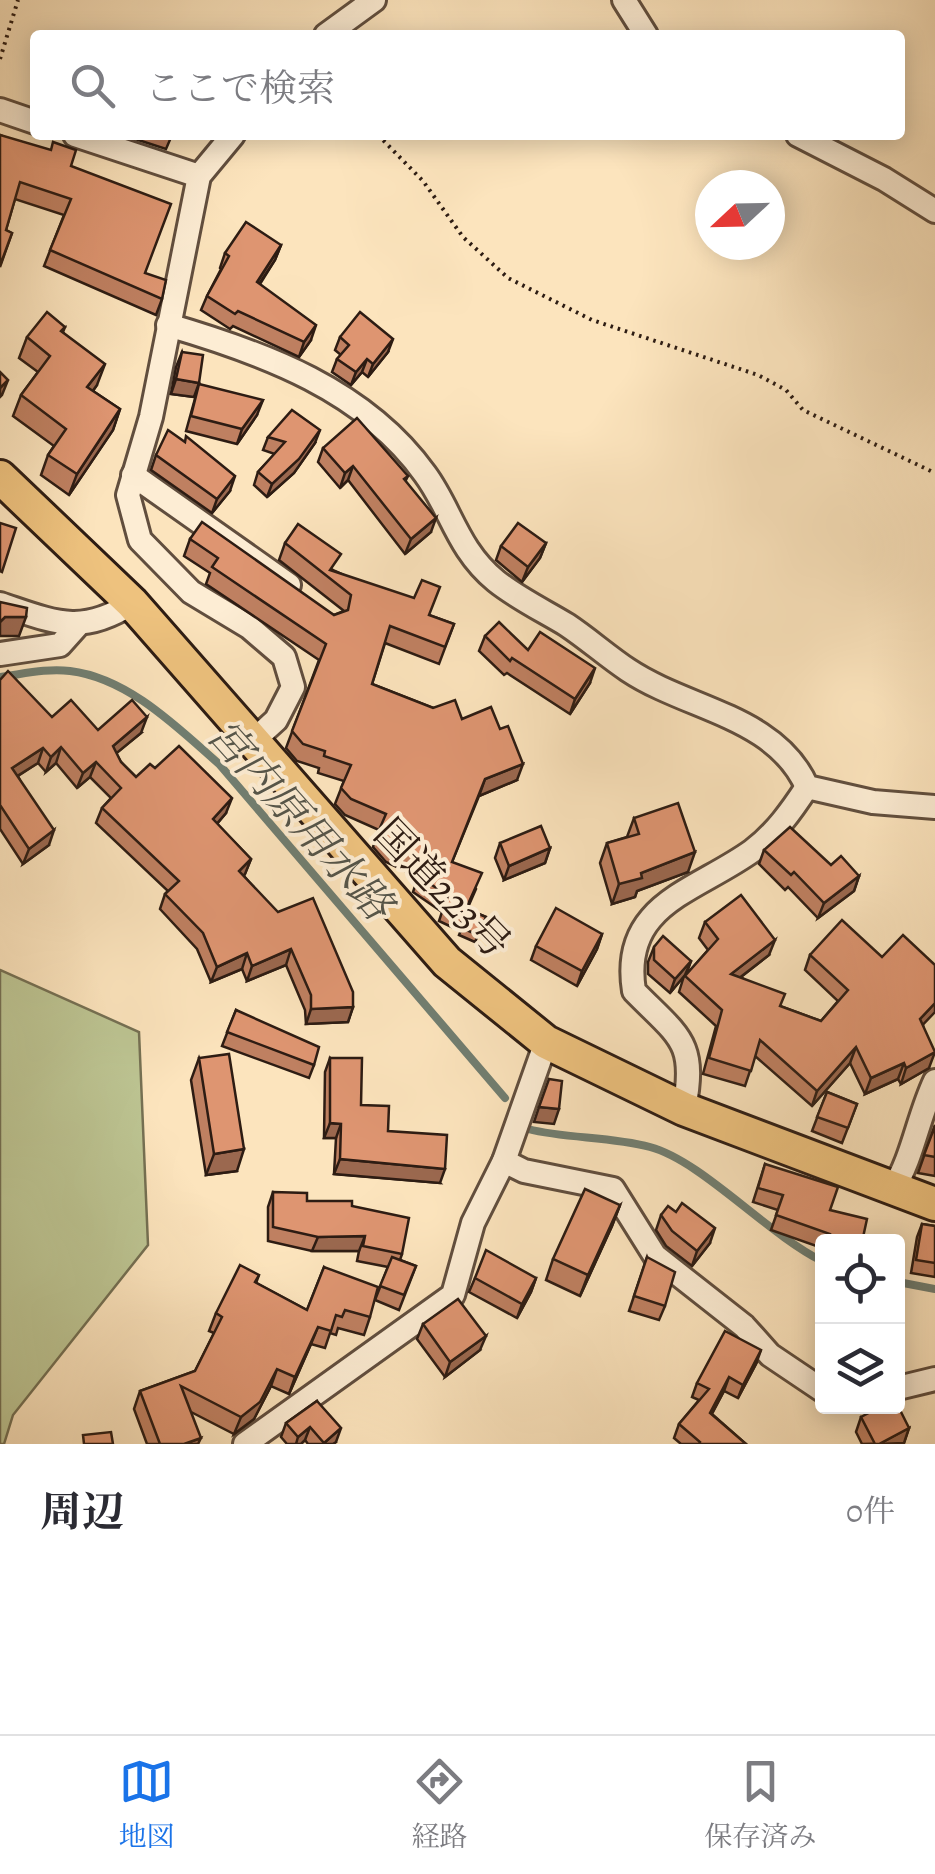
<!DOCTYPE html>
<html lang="ja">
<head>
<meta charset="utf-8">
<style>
	:root { --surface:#fff; --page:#f2f2f3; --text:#2b2b33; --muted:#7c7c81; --line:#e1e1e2; --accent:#1a73e8 }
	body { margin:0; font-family:Alegreya,"Noto Serif JP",serif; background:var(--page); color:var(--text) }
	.controls { position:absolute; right:30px; bottom:30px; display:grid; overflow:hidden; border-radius:10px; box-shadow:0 5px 25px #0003 }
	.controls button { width:90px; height:90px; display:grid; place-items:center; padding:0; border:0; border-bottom:2px solid var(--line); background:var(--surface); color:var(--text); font:50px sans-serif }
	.compass { position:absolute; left:695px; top:170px; width:90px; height:90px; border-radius:50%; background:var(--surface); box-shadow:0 5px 25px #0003; rotate:248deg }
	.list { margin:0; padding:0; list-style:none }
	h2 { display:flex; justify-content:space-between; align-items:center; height:130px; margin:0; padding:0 40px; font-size:42px }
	h2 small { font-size:32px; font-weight:400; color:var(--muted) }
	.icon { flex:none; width:55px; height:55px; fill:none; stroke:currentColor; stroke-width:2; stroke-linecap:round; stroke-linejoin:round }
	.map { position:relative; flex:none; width:935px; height:1444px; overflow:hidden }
	.search { position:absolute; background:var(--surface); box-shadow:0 5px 25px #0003; left:30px; right:30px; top:30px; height:110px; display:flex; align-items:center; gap:25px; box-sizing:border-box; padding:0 35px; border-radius:10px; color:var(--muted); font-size:38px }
	.sheet { height:290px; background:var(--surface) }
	nav { display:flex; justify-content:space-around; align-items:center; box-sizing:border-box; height:140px; border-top:2px solid var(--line); background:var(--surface); font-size:28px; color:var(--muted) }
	nav a { display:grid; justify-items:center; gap:5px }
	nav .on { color:var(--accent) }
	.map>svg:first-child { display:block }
</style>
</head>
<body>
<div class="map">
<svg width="935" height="1444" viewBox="0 0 935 1444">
	<rect width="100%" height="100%" fill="#fce4bd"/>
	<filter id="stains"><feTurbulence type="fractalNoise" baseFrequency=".002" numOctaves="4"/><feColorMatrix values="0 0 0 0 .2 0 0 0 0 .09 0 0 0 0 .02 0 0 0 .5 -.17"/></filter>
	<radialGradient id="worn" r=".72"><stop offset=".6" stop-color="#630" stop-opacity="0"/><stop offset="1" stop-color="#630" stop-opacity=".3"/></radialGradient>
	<polygon fill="#bdc593" stroke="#757053" stroke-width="2.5" points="0,970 139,1032 148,1245 13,1415 4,1444 0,1444"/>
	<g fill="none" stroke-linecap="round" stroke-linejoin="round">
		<g stroke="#717e71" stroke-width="8">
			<path d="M0,677c23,-3 47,-9 70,-6 58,7 107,56 149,93l286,334"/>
			<path d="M528,1129c39,10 82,7 122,18 52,14 116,86 172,114"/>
			<polyline points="898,1282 935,1289"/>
		</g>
		<defs>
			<g id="minor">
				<polyline points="624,0 646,35"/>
				<polyline points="326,35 374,0"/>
				<polyline points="0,110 35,122"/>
				<polyline points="75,135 199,176"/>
				<polyline points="233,135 199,176 151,417 128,495 140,540 191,592 249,627 284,657 293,687 276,720 254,740"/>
				<polyline points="798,135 884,179 935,211"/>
				<path d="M168,325c96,28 197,65 257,149 26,35 32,75 71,107 21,17 48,30 71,44 21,14 40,31 61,45 60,40 148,46 179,117l66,15 62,5"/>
				<polyline points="133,475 289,585"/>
				<path d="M0,604c54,18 81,32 132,-1"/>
				<polyline points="0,654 60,645 77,626"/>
				<path d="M684,1109c13,-68 -5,-72 -50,-118 -14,-87 61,-99 118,-140 23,-17 40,-41 55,-64"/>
				<polyline points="504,1161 524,1171 613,1189 655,1256 744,1326 770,1355 822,1390"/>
				<path d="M893,1189c20,-32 25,-72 42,-108"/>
				<polyline points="898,1388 935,1379"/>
				<polyline points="245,1444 453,1295 473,1223 504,1161 546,1042"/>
			</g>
			<polyline id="highway" points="0,477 132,603 447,962 546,1042 684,1109 935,1204"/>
		</defs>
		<use href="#minor" stroke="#614e3e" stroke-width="28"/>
		<use href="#highway" stroke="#2d1c13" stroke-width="38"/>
		<g stroke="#2d1c13" stroke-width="4" stroke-dasharray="2.5 5" stroke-linecap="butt">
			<polyline points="0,59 18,0"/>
			<polyline points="378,135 423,181 463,237 508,278 592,320 758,375 786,390 803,410 935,473"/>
		</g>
		<use href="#minor" stroke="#fdedd4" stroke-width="22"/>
		<use href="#highway" stroke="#eec27e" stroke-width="32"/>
	</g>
	<g fill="#bf8061" stroke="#2d1c13" stroke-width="2.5">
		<polygon points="0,135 71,166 162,299 156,315 44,266 64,215 15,199 6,230 12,233 0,267"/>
		<polygon points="123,135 172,135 166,149"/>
		<polygon points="281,245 275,260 260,284 311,340 299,357 233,326 230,329 201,310 207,296 221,269 220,268 225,253"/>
		<polygon points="65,327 63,332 97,385 93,391 120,409 113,430 69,495 41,475 48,455 54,446 13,416 21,395 38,372 19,358 27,337"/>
		<polygon points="340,337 388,352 368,377 362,372 351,385 332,372 337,359 341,355 335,350"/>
		<polygon points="182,352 194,397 171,394 176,367"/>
		<polygon points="199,384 257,415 237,444 186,431"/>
		<polygon points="268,437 315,443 294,473 267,497 254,485 258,472 275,454 263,450"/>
		<polygon points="323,448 408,476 405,482 431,532 405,554 348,480 340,488 318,462"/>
		<polygon points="156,455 230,491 212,513 151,470"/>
		<polygon points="190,539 334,615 344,611 279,560 285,543 335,571 429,615 454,624 439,664 385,643 372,684 462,719 517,780 479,796 452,862 476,889 458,930 439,921 442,912 413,892 418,877 386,862 373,847 379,830 345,815 335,804 344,781 318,773 319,768 297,761 286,748 319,660 206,584 210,573 184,556"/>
		<polygon points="546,543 540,558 522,582 496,560 501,546"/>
		<polygon points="485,636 528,650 590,683 570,714 507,673 504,675 479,651"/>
		<polygon points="0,680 52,717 98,730 141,733 116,753 121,762 136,777 155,768 226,813 217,824 251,859 244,876 353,1007 348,1022 306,1024 305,1010 286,965 247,981 242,969 211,982 197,949 160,909 165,894 168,891 96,823 102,808 111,798 90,777 77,788 56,763 46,772 38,763 18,776 49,845 23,864 0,829"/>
		<polygon points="634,818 688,872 637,891 635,897 612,904 600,863 607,843 627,837"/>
		<polygon points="500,843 550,848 545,863 504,880 495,858"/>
		<polygon points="764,850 831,865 859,876 854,891 818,918 788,887 785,890 759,864"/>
		<polygon points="469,910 486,917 475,942 459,935"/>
		<polygon points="705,922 769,955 741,977 780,1006 821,1021 838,1001 805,970 810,955 923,1025 929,1068 901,1084 898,1079 865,1094 850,1063 812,1106 755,1056 745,1086 703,1074 716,1026 679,992 684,976 670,993 648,974 648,962 654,947 691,961 686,975 708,950 699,938"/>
		<polygon points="602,934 597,949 577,986 531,960 536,946"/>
		<polygon points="236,1010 314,1065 309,1078 222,1046"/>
		<polygon points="199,1058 237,1171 206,1175 191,1080"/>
		<polygon points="330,1058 361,1105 440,1183 334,1174 336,1138 324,1138 325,1072"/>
		<polygon points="827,1092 857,1104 842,1143 812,1131"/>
		<polygon points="935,1125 935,1176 918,1173"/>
		<polygon points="765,1164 830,1210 862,1242 822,1242 822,1248 771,1230 778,1210 753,1202"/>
		<polygon points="273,1192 307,1201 352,1206 402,1254 400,1260 416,1266 399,1310 375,1300 388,1267 357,1261 359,1251 312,1251 268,1241 268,1207"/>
		<polygon points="620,1205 612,1226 580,1296 546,1280 553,1259"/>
		<polygon points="661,1215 710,1243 692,1266 666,1246 656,1230"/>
		<polygon points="922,1224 935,1226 935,1277 911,1273 917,1237"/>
		<polygon points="647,1257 665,1306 659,1320 629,1311"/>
		<polygon points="324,1267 370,1317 364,1335 338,1328 336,1335 330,1333 325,1348 311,1344 289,1394 271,1386 254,1419 234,1434 191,1412 198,1444 147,1444 134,1409 140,1391 195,1371 214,1333 209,1331 216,1313 259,1275 256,1283 307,1310"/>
		<polygon points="475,1278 536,1278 531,1292 517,1318 469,1292"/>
		<polygon points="822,1323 822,1357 818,1357 821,1329"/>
		<polygon points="423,1324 480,1350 445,1377 417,1339"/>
		<polygon points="756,1364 738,1398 724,1391 712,1414 746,1444 681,1444 674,1438 679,1424 699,1400 692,1397 697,1383"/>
		<polygon points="317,1401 336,1442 333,1444 308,1444 305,1440 301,1444 287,1444 281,1437 286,1423"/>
		<polygon points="861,1417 909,1428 904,1443 862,1444 856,1432"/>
	</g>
	<g fill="#9b684f" stroke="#2d1c13" stroke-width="2.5">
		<polygon points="281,245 275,260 251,296 257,282"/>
		<polygon points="316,325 311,340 299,357 304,342"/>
		<polygon points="393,339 388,352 368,377 373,364"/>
		<polygon points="367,359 362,372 351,385 356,372"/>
		<polygon points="105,364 97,385 80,408 87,387"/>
		<polygon points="176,379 199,383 194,397 171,394"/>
		<polygon points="8,380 2,395 0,397 0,388"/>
		<polygon points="263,400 257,415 237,444 242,429"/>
		<polygon points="120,409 113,430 69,495 77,474"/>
		<polygon points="320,430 315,443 294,473 267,497 272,484"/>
		<polygon points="353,466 348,480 340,488 345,473"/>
		<polygon points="235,476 230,491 212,513 217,499"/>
		<polygon points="436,518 431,532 405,554 411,539"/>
		<polygon points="546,543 540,558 522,582 528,567"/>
		<polygon points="5,617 26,617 19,636 0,636 0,622"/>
		<polygon points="595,668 590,683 570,714 575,699"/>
		<polygon points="147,717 141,733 107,761 113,746"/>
		<polygon points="61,747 56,763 46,772 51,757"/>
		<polygon points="43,748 38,763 6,783 12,768"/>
		<polygon points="96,762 90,777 77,788 83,773"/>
		<polygon points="523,764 517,780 479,796 485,779"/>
		<polygon points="232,798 226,813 207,835 213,819"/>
		<polygon points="54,830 49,845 23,864 29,849"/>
		<polygon points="550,848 545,863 504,880 509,866"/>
		<polygon points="695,852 688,872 637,891 635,897 612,904 619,884 641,873"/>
		<polygon points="251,859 245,874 233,886 239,871"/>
		<polygon points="859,876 854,891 818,918 824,903"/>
		<polygon points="602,934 597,949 577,986 582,971"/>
		<polygon points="775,940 769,955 725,989 731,974"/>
		<polygon points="291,949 286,965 247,981 252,966"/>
		<polygon points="247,953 242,969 211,982 217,967"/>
		<polygon points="691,961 685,975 670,993 675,979"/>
		<polygon points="935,1003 935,1012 914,1034 920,1019"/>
		<polygon points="353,1007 348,1022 306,1024 311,1009"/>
		<polygon points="856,1047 850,1063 812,1106 817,1091"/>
		<polygon points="935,1052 929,1068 901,1084 906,1068"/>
		<polygon points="904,1063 898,1079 865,1094 871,1078"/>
		<polygon points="539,1107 559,1109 554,1124 534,1122"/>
		<polygon points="330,1123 341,1124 336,1138 324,1138"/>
		<polygon points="244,1149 237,1171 206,1175 214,1154"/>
		<polygon points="340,1159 445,1169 440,1183 334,1174"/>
		<polygon points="620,1205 612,1226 580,1296 588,1275"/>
		<polygon points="715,1228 710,1243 692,1266 697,1251"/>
		<polygon points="365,1236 359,1251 312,1251 318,1237"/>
		<polygon points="536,1278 531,1292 517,1318 522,1304"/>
		<polygon points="318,1327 311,1344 289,1394 295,1377"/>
		<polygon points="486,1336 480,1350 445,1377 450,1362"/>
		<polygon points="761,1350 756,1364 738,1398 743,1385"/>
		<polygon points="277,1369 271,1386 254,1419 234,1434 241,1417"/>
		<polygon points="729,1377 724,1391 705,1426 710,1413"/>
		<polygon points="310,1427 305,1440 301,1444 296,1444 298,1437"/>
		<polygon points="341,1428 336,1442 333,1444 323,1444"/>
		<polygon points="909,1428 904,1443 879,1444"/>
		<polygon points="201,1438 198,1444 184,1444"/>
	</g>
	<g fill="#de9571" stroke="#2d1c13" stroke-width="2.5">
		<polygon points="0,135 51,150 53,142 76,150 71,166 171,204 145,273 166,280 162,299 50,250 71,199 20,182 6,230 12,233 1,263 0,262"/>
		<polygon points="246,222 281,245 257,282 316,325 304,342 238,311 235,314 207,296 229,256 225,253"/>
		<polygon points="47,312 65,327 61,331 105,364 87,387 120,409 77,474 48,455 66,429 21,395 50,356 27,337"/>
		<polygon points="360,312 393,339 373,364 367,359 356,372 337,359 349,345 340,337"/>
		<polygon points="182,352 203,355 199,383 176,379"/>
		<polygon points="0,372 8,380 0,388"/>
		<polygon points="199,384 263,400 242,429 191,416"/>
		<polygon points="292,410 320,430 299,459 272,484 258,472 285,442 268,437"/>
		<polygon points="357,418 408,476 404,479 436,518 411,539 353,466 345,473 323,448"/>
		<polygon points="168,430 185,442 186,436 235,476 217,499 156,455"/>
		<polygon points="202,522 334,615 348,610 351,595 285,543 298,524 341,554 330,570 414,598 422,580 440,587 429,615 454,624 445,647 390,626 372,684 433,708 455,700 462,719 491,707 500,729 508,726 523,764 485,779 452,862 482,873 464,913 445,904 448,896 419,876 427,861 392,845 379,830 386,814 351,799 341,788 351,765 324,756 325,751 303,744 292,731 326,644 212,567 218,558 190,539"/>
		<polygon points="0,523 16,528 2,572 0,571"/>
		<polygon points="518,523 546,543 528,567 501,546"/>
		<polygon points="0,602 27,608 26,617 5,617 0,622"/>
		<polygon points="499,622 528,650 540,632 595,668 575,699 512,658 510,661 485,636"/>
		<polygon points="8,671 52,717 71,700 98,730 132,700 147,717 113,746 121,762 136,777 150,764 155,768 179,746 232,798 213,819 251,859 239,871 278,912 313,898 353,992 353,1007 311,1009 311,995 291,949 252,966 247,953 217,967 203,933 165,894 179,881 102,808 121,788 96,762 83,773 61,747 51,757 43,748 12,768 54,830 29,849 0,805 0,680"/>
		<polygon points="678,803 695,852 641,873 642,878 619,884 607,843 639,834 634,818"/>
		<polygon points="541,826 550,848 509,866 500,843"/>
		<polygon points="790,827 831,865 841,856 859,876 824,903 794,872 791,875 764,850"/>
		<polygon points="741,895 775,940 731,974 785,994 780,1006 821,1021 848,990 810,955 842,920 882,957 903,935 935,965 935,1003 920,1019 935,1052 906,1068 904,1063 871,1078 856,1047 817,1091 760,1040 751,1071 709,1058 722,1010 685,976 718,939 705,922"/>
		<polygon points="556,908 602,934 582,971 536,946"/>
		<polygon points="469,910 486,917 478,935 462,928"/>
		<polygon points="663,936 691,961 675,979 654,960 654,947"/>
		<polygon points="236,1010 319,1047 314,1065 227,1032"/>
		<polygon points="229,1054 244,1149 214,1154 199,1058"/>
		<polygon points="330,1058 362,1058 361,1105 389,1106 388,1131 447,1135 445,1169 340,1159 341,1124 330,1123"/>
		<polygon points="549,1079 562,1081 559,1109 539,1107"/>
		<polygon points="827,1092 857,1104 848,1128 817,1117"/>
		<polygon points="935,1126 935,1157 924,1155"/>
		<polygon points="765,1164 838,1187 830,1210 867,1219 862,1242 839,1242 829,1239 830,1234 776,1215 783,1195 758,1188"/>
		<polygon points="585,1189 620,1205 588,1275 553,1259"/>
		<polygon points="273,1192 307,1193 307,1201 352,1201 352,1206 409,1218 402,1254 363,1246 365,1236 318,1237 273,1227"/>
		<polygon points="682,1203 715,1228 697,1251 672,1231 661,1215 668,1206 676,1212"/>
		<polygon points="922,1224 935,1226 935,1263 916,1260"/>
		<polygon points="486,1250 536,1278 522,1304 475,1278"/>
		<polygon points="392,1257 416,1266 404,1295 380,1286"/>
		<polygon points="647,1257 675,1272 665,1306 634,1296"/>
		<polygon points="240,1265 259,1275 255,1282 307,1310 324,1267 378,1287 370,1317 345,1310 342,1317 336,1315 331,1331 318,1327 295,1377 277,1369 260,1402 241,1417 181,1386 201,1438 184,1444 160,1444 140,1391 195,1371 222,1317 216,1313"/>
		<polygon points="458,1299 486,1336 450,1362 423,1324"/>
		<polygon points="725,1331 761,1350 743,1385 729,1377 710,1413 746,1444 699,1444 700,1442 679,1424 709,1389 697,1383"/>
		<polygon points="317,1401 341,1428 324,1443 310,1427 298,1437 286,1423"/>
		<polygon points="882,1406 898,1406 909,1428 879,1444 875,1444 861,1417"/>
		<polygon points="111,1432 113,1444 84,1444 83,1435"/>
	</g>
	<g text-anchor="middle" stroke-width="8" stroke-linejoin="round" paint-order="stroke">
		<g font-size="40" fill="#2d1c13" stroke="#fdedd4">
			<text transform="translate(443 888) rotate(46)" y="14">国道223号</text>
		</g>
		<g font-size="42" font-style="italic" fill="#55554a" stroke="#fdedd4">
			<text transform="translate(301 819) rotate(48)" y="15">宮内原用水路</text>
		</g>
	</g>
	<rect width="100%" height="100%" filter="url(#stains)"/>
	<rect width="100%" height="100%" fill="url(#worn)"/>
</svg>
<div class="controls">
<button><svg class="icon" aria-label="locate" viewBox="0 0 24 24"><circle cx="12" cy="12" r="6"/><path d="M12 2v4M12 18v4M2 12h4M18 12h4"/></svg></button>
<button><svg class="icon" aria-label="layers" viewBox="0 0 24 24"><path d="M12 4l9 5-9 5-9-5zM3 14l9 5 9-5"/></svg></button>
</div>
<svg class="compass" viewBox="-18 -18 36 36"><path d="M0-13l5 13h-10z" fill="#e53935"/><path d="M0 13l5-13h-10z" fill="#7c7c81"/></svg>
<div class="search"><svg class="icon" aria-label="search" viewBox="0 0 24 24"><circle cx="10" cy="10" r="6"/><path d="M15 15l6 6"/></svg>ここで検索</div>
</div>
<section class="sheet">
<h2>周辺<small>0件</small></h2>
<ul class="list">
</ul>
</section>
<nav>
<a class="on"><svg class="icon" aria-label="map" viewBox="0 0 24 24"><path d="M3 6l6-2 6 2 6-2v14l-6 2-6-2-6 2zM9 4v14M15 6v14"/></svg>地図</a>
<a><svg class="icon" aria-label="directions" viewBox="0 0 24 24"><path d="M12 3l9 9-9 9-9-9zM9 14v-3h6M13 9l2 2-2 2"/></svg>経路</a>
<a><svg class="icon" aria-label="saved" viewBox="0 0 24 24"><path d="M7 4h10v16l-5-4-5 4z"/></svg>保存済み</a>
</nav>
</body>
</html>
